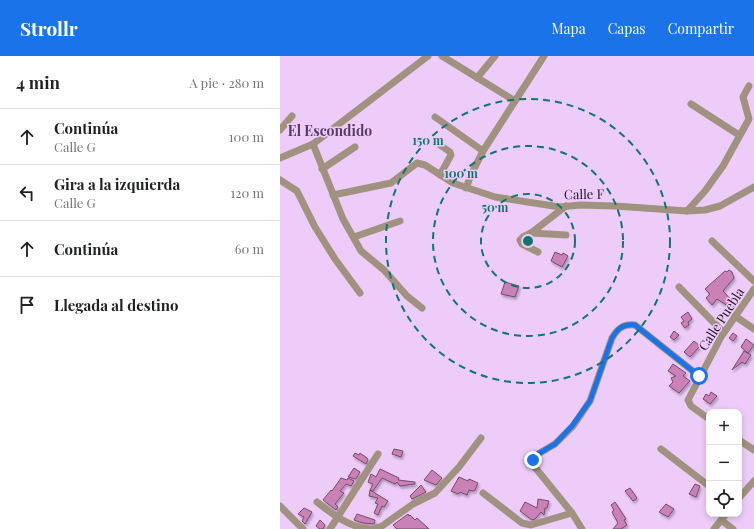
<!DOCTYPE html>
<html lang="es">
<head>
<meta charset="utf-8">
<style>
	:root { --surface:#fff; --page:#f6f6f6; --text:#202124; --muted:#757577; --line:#e0e0e0; --accent:#1a73e8 }
	body { margin:0; font-family:"Playfair Display",serif; background:var(--page); color:var(--text) }
	.controls { position:absolute; right:12px; bottom:12px; display:grid; overflow:hidden; border-radius:8px; box-shadow:0 2px 6px #0003 }
	.controls button { width:36px; height:36px; display:grid; place-items:center; padding:0; border:0; border-bottom:1px solid var(--line); background:var(--surface); color:var(--text); font:20px sans-serif }
	.stop { position:absolute; width:12px; height:12px; margin:-9px; border:3px solid #1a73e8; border-radius:50%; background:#fff }
	.stop.end { background:#1a73e8; border-color:#fff; box-shadow:0 1px 4px #0008 }
	.list { margin:0; padding:0; list-style:none }
	h2 { display:flex; justify-content:space-between; align-items:center; height:52px; margin:0; padding:0 16px; font-size:17px }
	h2 small { font-size:13px; font-weight:400; color:var(--muted) }
	.list li { display:grid; grid-template-columns:26px 1fr auto; gap:12px; align-items:center; box-sizing:border-box; height:56px; padding:0 16px; border-top:1px solid var(--line) }
	.list b { display:block; font-size:15px; white-space:nowrap }
	.list p { margin:0; font-size:13px; white-space:nowrap; color:var(--muted) }
	.list em { font-size:13px; font-style:normal; color:var(--muted) }
	.icon { flex:none; width:22px; height:22px; fill:none; stroke:currentColor; stroke-width:2; stroke-linecap:round; stroke-linejoin:round }
	.map { position:relative; flex:none; width:474px; height:473px; overflow:hidden }
	header { display:flex; align-items:center; gap:24px; box-sizing:border-box; height:56px; padding:0 20px; background:var(--accent); color:#fff }
	header strong { font-size:19px }
	nav { display:flex; gap:22px; margin-inline-start:auto; font-size:14px }
	main { display:flex }
	aside { flex:1; background:var(--surface) }
	.map>svg:first-child { display:block }
</style>
</head>
<body>
<header>
<strong>Strollr</strong>
<nav><a>Mapa</a><a>Capas</a><a>Compartir</a></nav>
</header>
<main>
<aside>
<h2>4 min<small>A pie · 280 m</small></h2>
<ul class="list">
<li><svg class="icon" aria-label="ahead" viewBox="0 0 24 24"><path d="M12 20V5M6 11l6-6 6 6"/></svg><div><b>Continúa</b><p>Calle G</p></div><em>100 m</em></li>
<li><svg class="icon" aria-label="left" viewBox="0 0 24 24"><path d="M17 20v-9H6M10 6l-5 5 5 5"/></svg><div><b>Gira a la izquierda</b><p>Calle G</p></div><em>120 m</em></li>
<li><svg class="icon" aria-label="ahead" viewBox="0 0 24 24"><path d="M12 20V5M6 11l6-6 6 6"/></svg><div><b>Continúa</b></div><em>60 m</em></li>
<li><svg class="icon" aria-label="arrive" viewBox="0 0 24 24"><path d="M6 21V4h12l-3 4 3 4H6"/></svg><div><b>Llegada al destino</b></div></li>
</ul>
</aside>
<div class="map">
<svg width="474" height="473" viewBox="0 0 474 473">
	<defs>
		<filter id="shadow"><feDropShadow dx="1.5" dy="2.5" stdDeviation="1" flood-color="#0004"/></filter>
	</defs>
	<rect width="100%" height="100%" fill="#eeccfa"/>
	<g fill="#c981b6" stroke="#754b69" filter="url(#shadow)">
		<polygon points="275,196 282,199 283,197 288,200 282,211 271,205"/>
		<polygon points="449,214 452,216 454,222 443,235 454,247 451,252 437,243 432,249 426,242 430,238 425,233 445,215 447,216"/>
		<polygon points="225,226 239,230 235,241 221,238"/>
		<polygon points="408,256 412,263 408,266 409,269 405,272 401,267 404,265 401,261"/>
		<polygon points="394,275 399,279 394,284 390,281"/>
		<polygon points="453,277 457,280 453,285 449,282"/>
		<polygon points="466,283 474,289 468,297 461,291"/>
		<polygon points="414,285 420,290 410,301 404,296"/>
		<polygon points="464,295 471,299 465,308 462,306 452,314"/>
		<polygon points="393,308 406,317 403,320 410,325 399,337 389,330 393,326 391,322 396,320 388,315"/>
		<polygon points="431,336 437,340 430,348 423,343 426,338 429,340"/>
		<polygon points="114,393 123,395 121,401 112,398"/>
		<polygon points="75,397 79,399 80,397 87,402 88,404 86,408 73,400"/>
		<polygon points="74,412 80,416 76,423 68,421"/>
		<polygon points="100,413 119,422 118,424 135,426 135,428 120,430 117,426 115,428 102,422 93,435 90,434 93,428 88,426 91,418 96,421"/>
		<polygon points="152,414 162,422 156,429 144,424"/>
		<polygon points="179,421 188,425 189,423 198,427 195,434 193,435 189,434 187,439 180,436 178,438 171,435"/>
		<polygon points="61,422 67,424 68,422 74,425 71,430 66,428 60,435 64,437 55,448 58,451 56,454 43,444 51,434 52,435"/>
		<polygon points="415,428 420,430 416,441 409,438"/>
		<polygon points="141,429 146,436 132,443 130,440"/>
		<polygon points="350,432 357,442 353,445 345,435"/>
		<polygon points="90,434 108,445 104,451 102,450 98,459 94,457 98,448 95,447 98,442 89,440"/>
		<polygon points="258,443 269,445 267,452 265,452 264,459 261,456 255,463 252,464 240,455 245,446 257,452"/>
		<polygon points="335,446 346,463 344,464 347,469 341,473 333,473 338,467 332,456 334,454 331,449"/>
		<polygon points="386,448 394,453 388,461 379,456"/>
		<polygon points="24,452 32,456 25,468 22,465 24,461 18,458"/>
		<polygon points="77,458 95,464 94,468 83,467 74,464"/>
		<polygon points="128,458 129,460 130,459 135,464 137,462 149,473 117,473 113,469"/>
		<polygon points="40,464 45,469 43,473 40,473 36,470"/>
	</g>
	<g fill="none" stroke-linecap="round" stroke-linejoin="round">
		<g stroke="#a0927f" stroke-width="7">
			<polyline points="162,0 235,45"/>
			<polyline points="197,22 215,0"/>
			<polyline points="411,48 459,79"/>
			<polyline points="155,61 203,95"/>
			<polyline points="0,74 12,60"/>
			<polyline points="33,88 63,163 81,195 104,214 127,240 142,252"/>
			<polyline points="160,89 170,96 171,99 160,119"/>
			<polyline points="0,102 33,88 148,0"/>
			<polyline points="42,113 75,91"/>
			<polyline points="0,124 17,135 35,171 55,203 80,237"/>
			<polyline points="186,132 191,119 203,95 264,0"/>
			<polyline points="53,139 111,127 137,107 145,109 173,127 215,141 280,151 300,149 335,150 407,155 425,154 440,150 474,131"/>
			<polyline points="407,155 425,135 443,110 469,63 463,41 469,30"/>
			<polyline points="251,177 286,179"/>
			<polyline points="74,181 120,165"/>
			<polyline points="432,185 474,225"/>
			<polyline points="258,196 242,188 240,184 243,181 251,177 286,150"/>
			<polyline points="399,231 443,276"/>
			<polyline points="455,260 474,273"/>
			<polyline points="429,363 411,350 408,344 441,281 474,233"/>
			<polyline points="459,384 474,394"/>
			<polyline points="381,393 429,430"/>
			<polyline points="203,437 242,467 251,469 292,457"/>
			<polyline points="459,442 474,425"/>
			<path d="M37,446c15,12 32,25 52,27"/>
			<polyline points="0,450 23,473"/>
			<polyline points="441,464 453,473"/>
			<polyline points="50,473 98,398"/>
			<polyline points="94,473 102,470 133,448 155,437 179,411 201,382"/>
			<path d="M302,473l-10,-16 -38,-47 -1,-6 5,-6 17,-10 18,-18 17,-25 22,-63c6,-10 11,-14 23,-13l64,51"/>
			<polyline points="434,473 446,458"/>
		</g>
	</g>
	<g fill="none" stroke-linecap="round" stroke-linejoin="round">
		<path stroke="#1a73e8" stroke-width="5" d="M253,404l5,-6 17,-10 17,-18 18,-25 22,-63c6,-10 11,-14 23,-13l64,51"/>
	</g>
	<g fill="none" stroke="#0f766e" stroke-width="2" stroke-dasharray="7 5">
		<circle cx="248" cy="185" r="47"/>
		<circle cx="248" cy="185" r="95"/>
		<circle cx="248" cy="185" r="142"/>
	</g>
	<g text-anchor="middle" stroke-width="3" stroke-linejoin="round" paint-order="stroke">
		<g font-size="13" fill="#1d1121" stroke="#eeccfa">
			<text transform="translate(304 138) rotate(-1)" y="5">Calle F</text>
			<text transform="translate(441 263) rotate(-57)" y="5">Calle Puebla</text>
		</g>
		<g font-size="14" font-weight="bold" fill="#573b61" stroke="#eeccfa">
			<text x="50" y="80">El Escondido</text>
		</g>
	</g>
	<circle cx="248" cy="185" r="6" fill="#0f766e" stroke="#eeccfa" stroke-width="2"/>
	<g font-size="12" text-anchor="middle" font-weight="bold" fill="#0f766e" stroke="#eeccfa" stroke-width="3" stroke-linejoin="round" paint-order="stroke">
		<text x="148" y="89">150 m</text>
		<text x="181" y="122">100 m</text>
		<text x="215" y="156">50 m</text>
	</g>
</svg>
<div class="controls">
<button>+</button>
<button>−</button>
<button><svg class="icon" aria-label="locate" viewBox="0 0 24 24"><circle cx="12" cy="12" r="6"/><path d="M12 2v4M12 18v4M2 12h4M18 12h4"/></svg></button>
</div>
<div class="stop" style="left:419px;top:320px"></div>
<div class="stop end" style="left:253px;top:404px"></div>
</div>
</main>
</body>
</html>
